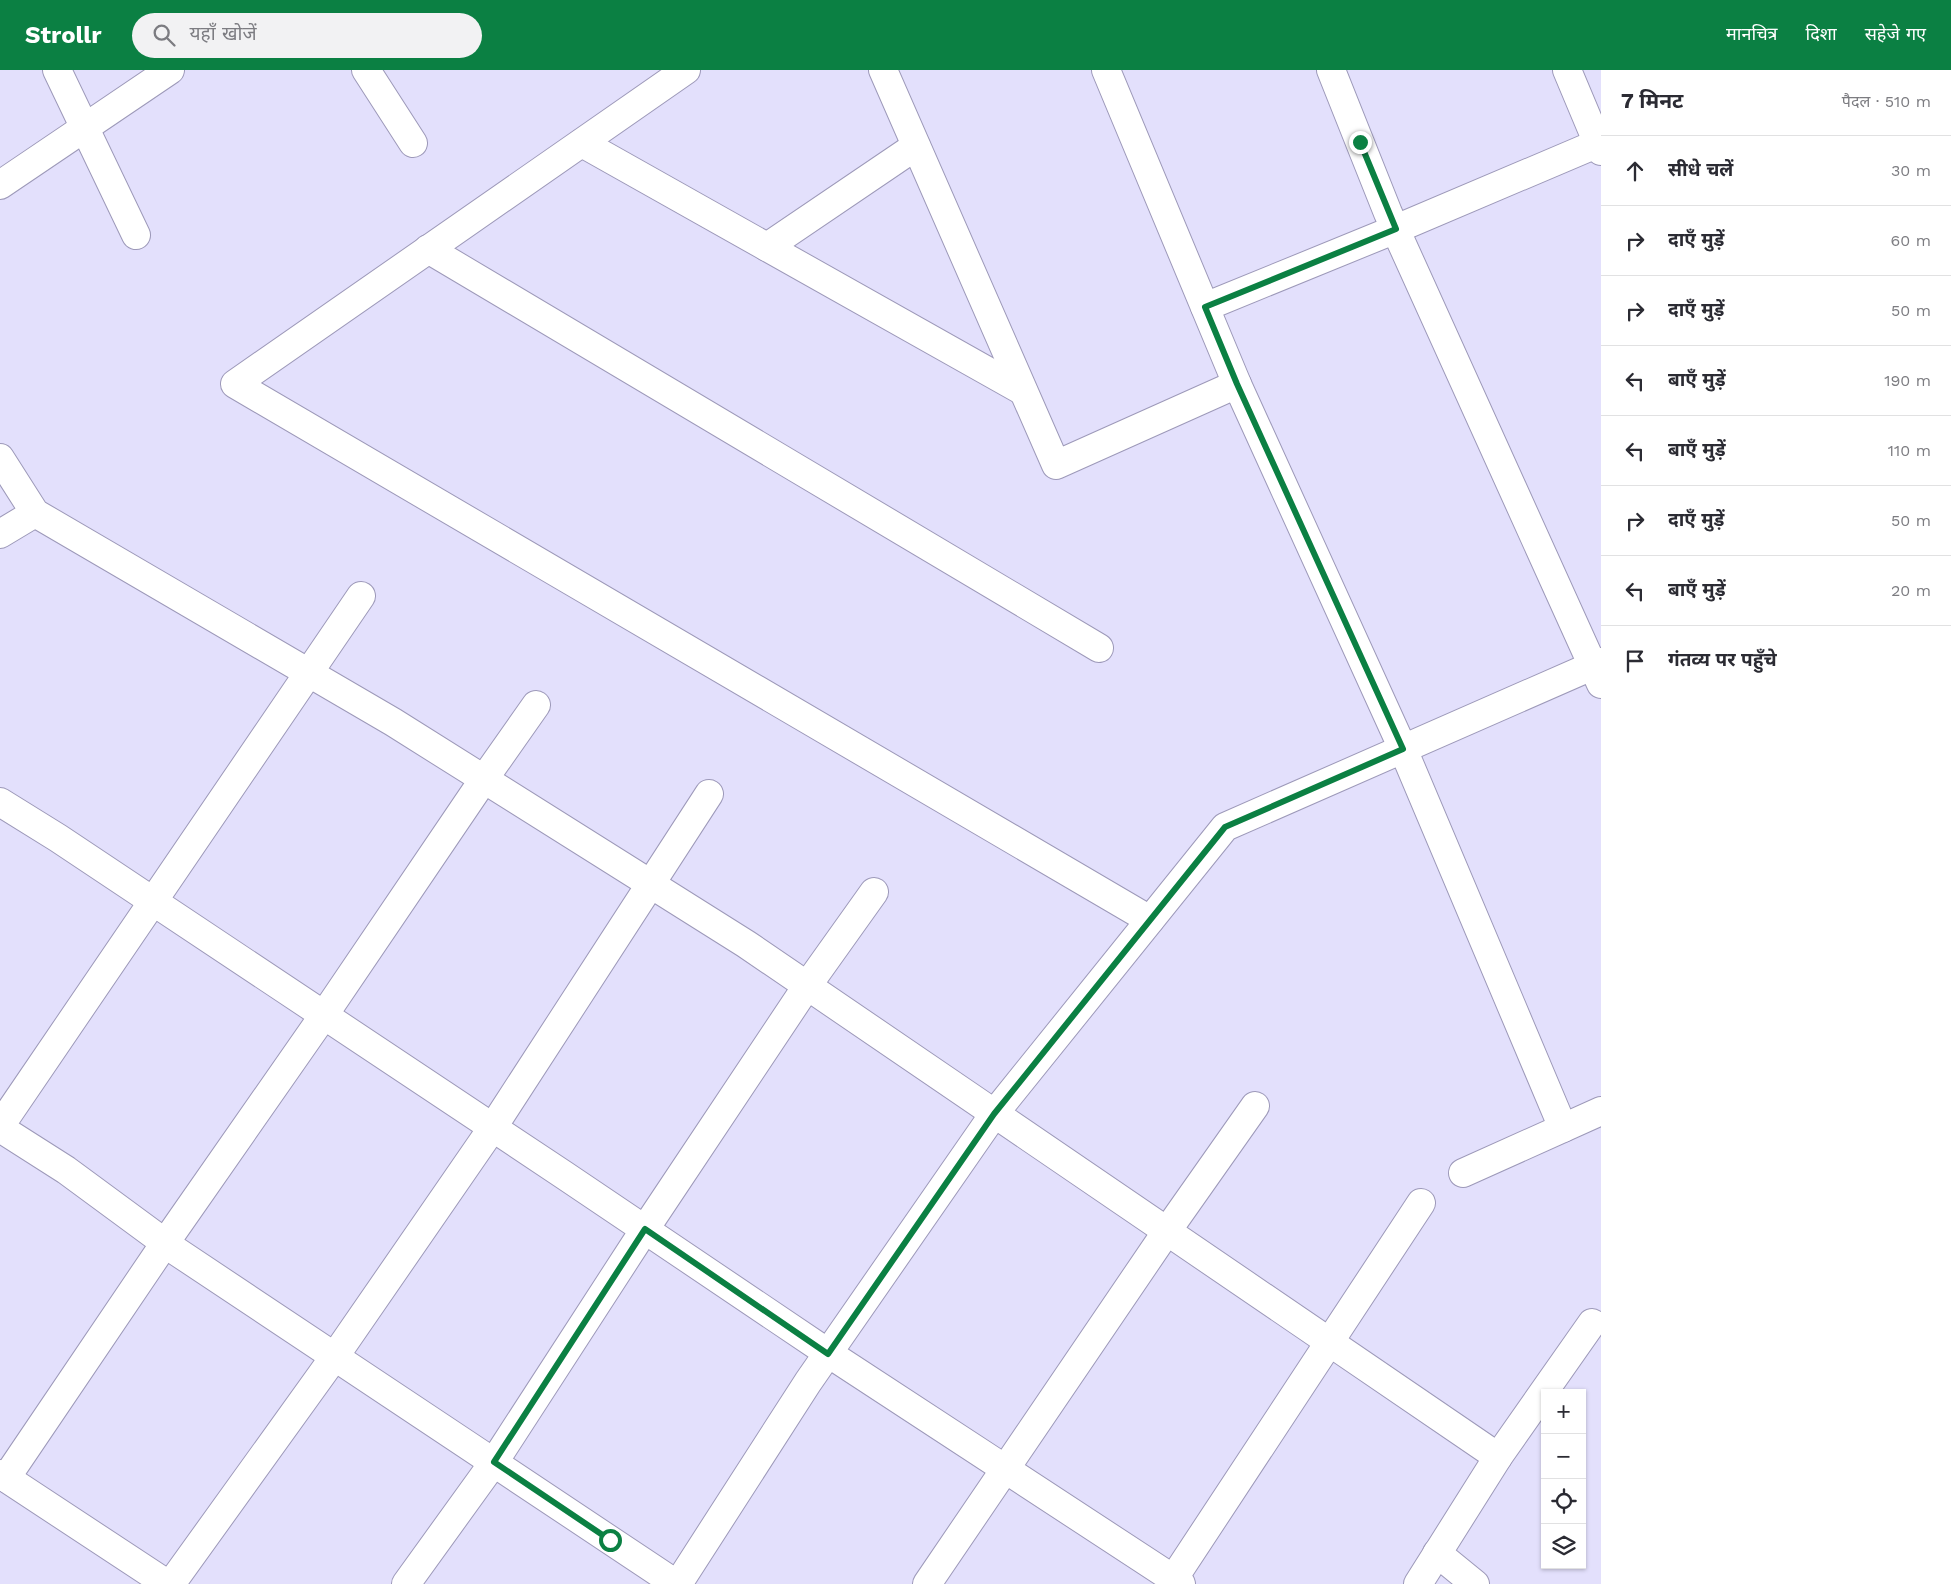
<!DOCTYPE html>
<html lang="hi">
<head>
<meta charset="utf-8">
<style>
	:root { --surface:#fff; --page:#f2f2f3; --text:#2b2b33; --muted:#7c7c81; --line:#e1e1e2; --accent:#0b8043 }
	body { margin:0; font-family:"Work Sans","Noto Sans Devanagari",sans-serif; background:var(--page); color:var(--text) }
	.controls { position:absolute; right:15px; bottom:15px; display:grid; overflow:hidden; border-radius:0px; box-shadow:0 1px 4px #0004 }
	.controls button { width:45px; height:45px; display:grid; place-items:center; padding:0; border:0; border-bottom:1px solid var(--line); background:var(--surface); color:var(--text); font:25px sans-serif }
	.stop { position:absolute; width:15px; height:15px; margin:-11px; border:4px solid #0b8043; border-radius:50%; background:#fff }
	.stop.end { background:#0b8043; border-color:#fff; box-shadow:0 1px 5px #0008 }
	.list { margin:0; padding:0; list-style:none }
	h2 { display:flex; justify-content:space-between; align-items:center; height:65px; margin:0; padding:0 20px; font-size:21px }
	h2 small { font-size:16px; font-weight:400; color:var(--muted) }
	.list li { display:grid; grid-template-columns:32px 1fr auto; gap:15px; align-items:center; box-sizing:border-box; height:70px; padding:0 20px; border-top:1px solid var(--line) }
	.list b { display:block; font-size:19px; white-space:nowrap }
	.list em { font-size:16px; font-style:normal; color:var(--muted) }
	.icon { flex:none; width:28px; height:28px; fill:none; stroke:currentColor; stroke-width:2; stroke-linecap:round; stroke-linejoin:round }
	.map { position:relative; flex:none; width:1601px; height:1514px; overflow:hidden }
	header { display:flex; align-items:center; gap:30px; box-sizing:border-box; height:70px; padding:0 25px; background:var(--accent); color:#fff }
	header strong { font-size:24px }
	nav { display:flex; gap:28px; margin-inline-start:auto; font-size:18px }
	.search { width:350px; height:45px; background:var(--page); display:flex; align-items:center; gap:12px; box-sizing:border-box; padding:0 18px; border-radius:28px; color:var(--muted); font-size:19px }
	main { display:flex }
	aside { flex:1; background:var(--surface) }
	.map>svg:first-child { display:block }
</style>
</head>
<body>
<header>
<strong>Strollr</strong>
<div class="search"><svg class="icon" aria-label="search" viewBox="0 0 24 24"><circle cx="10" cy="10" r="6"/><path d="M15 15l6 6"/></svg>यहाँ खोजें</div>
<nav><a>मानचित्र</a><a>दिशा</a><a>सहेजे गए</a></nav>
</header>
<main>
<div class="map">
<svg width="1601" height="1514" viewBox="0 0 1601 1514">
	<rect width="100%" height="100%" fill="#e3e0fc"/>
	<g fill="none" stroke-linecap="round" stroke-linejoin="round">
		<defs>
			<g id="minor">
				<polyline points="57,0 136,165"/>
				<polyline points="366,0 413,73"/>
				<polyline points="686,0 235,314 1150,850"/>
				<polyline points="883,0 1056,395 1237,314"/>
				<polyline points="1106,0 1237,314 1403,679 1563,1058"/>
				<polyline points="1331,0 1388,143 1601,614"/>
				<polyline points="1567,0 1601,81"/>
				<polyline points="582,73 1023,321"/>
				<polyline points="0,115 170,0"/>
				<polyline points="767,177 916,76"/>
				<polyline points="428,179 1099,578"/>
				<polyline points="1205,237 1396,159 1601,72"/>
				<polyline points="0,388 35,443 393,652 746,874 1498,1387"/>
				<polyline points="0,464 35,443"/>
				<polyline points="0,732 58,768 154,832 564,1105 828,1283 1181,1514"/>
				<polyline points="0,1056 361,526"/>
				<polyline points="0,1058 66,1100 176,1181 676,1514"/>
				<polyline points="1463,1103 1601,1041"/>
				<polyline points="0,1404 167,1514"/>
				<polyline points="6,1408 165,1173 324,945 484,709 536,635"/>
				<polyline points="1437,1483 1475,1514"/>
				<polyline points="171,1514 335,1286 493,1057 709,724"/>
				<polyline points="406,1514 494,1392 645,1159 807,916 874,822"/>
				<polyline points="678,1514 808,1312 994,1044 1225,757 1601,592"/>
				<polyline points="927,1514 1167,1161 1255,1036"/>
				<polyline points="1170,1514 1421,1133"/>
				<polyline points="1418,1514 1498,1387 1592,1253"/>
			</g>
		</defs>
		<use href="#minor" stroke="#9d99b9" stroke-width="30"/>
		<use href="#minor" stroke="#fff" stroke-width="28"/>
	</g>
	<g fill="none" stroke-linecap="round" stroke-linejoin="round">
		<polyline stroke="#0b8043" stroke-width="6" points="610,1470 494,1392 645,1159 828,1284 994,1044 1225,757 1403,679 1237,314 1205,237 1396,159 1360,72"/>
	</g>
</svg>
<div class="controls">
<button>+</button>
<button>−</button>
<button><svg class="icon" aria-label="locate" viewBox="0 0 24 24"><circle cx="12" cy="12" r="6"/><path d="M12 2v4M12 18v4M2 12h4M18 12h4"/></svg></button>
<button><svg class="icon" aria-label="layers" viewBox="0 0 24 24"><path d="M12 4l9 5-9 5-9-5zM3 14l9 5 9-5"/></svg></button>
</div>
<div class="stop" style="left:610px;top:1470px"></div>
<div class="stop end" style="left:1360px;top:72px"></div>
</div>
<aside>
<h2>7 मिनट<small>पैदल · 510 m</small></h2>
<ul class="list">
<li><svg class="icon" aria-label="ahead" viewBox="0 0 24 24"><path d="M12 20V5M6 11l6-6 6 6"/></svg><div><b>सीधे चलें</b></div><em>30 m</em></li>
<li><svg class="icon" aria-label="right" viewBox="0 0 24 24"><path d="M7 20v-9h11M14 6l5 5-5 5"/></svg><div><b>दाएँ मुड़ें</b></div><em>60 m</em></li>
<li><svg class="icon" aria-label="right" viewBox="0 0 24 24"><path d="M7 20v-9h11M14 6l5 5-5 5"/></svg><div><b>दाएँ मुड़ें</b></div><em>50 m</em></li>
<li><svg class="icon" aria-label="left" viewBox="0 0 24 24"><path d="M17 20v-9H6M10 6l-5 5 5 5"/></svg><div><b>बाएँ मुड़ें</b></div><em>190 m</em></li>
<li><svg class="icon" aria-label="left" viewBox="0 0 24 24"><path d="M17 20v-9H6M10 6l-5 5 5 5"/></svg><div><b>बाएँ मुड़ें</b></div><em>110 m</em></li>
<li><svg class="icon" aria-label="right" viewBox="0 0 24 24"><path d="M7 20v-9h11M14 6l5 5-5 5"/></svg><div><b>दाएँ मुड़ें</b></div><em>50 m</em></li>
<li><svg class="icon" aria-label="left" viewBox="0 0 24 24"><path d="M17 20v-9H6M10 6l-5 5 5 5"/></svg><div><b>बाएँ मुड़ें</b></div><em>20 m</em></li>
<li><svg class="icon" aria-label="arrive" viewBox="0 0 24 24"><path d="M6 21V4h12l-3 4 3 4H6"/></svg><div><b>गंतव्य पर पहुँचे</b></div></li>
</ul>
</aside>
</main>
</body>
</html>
